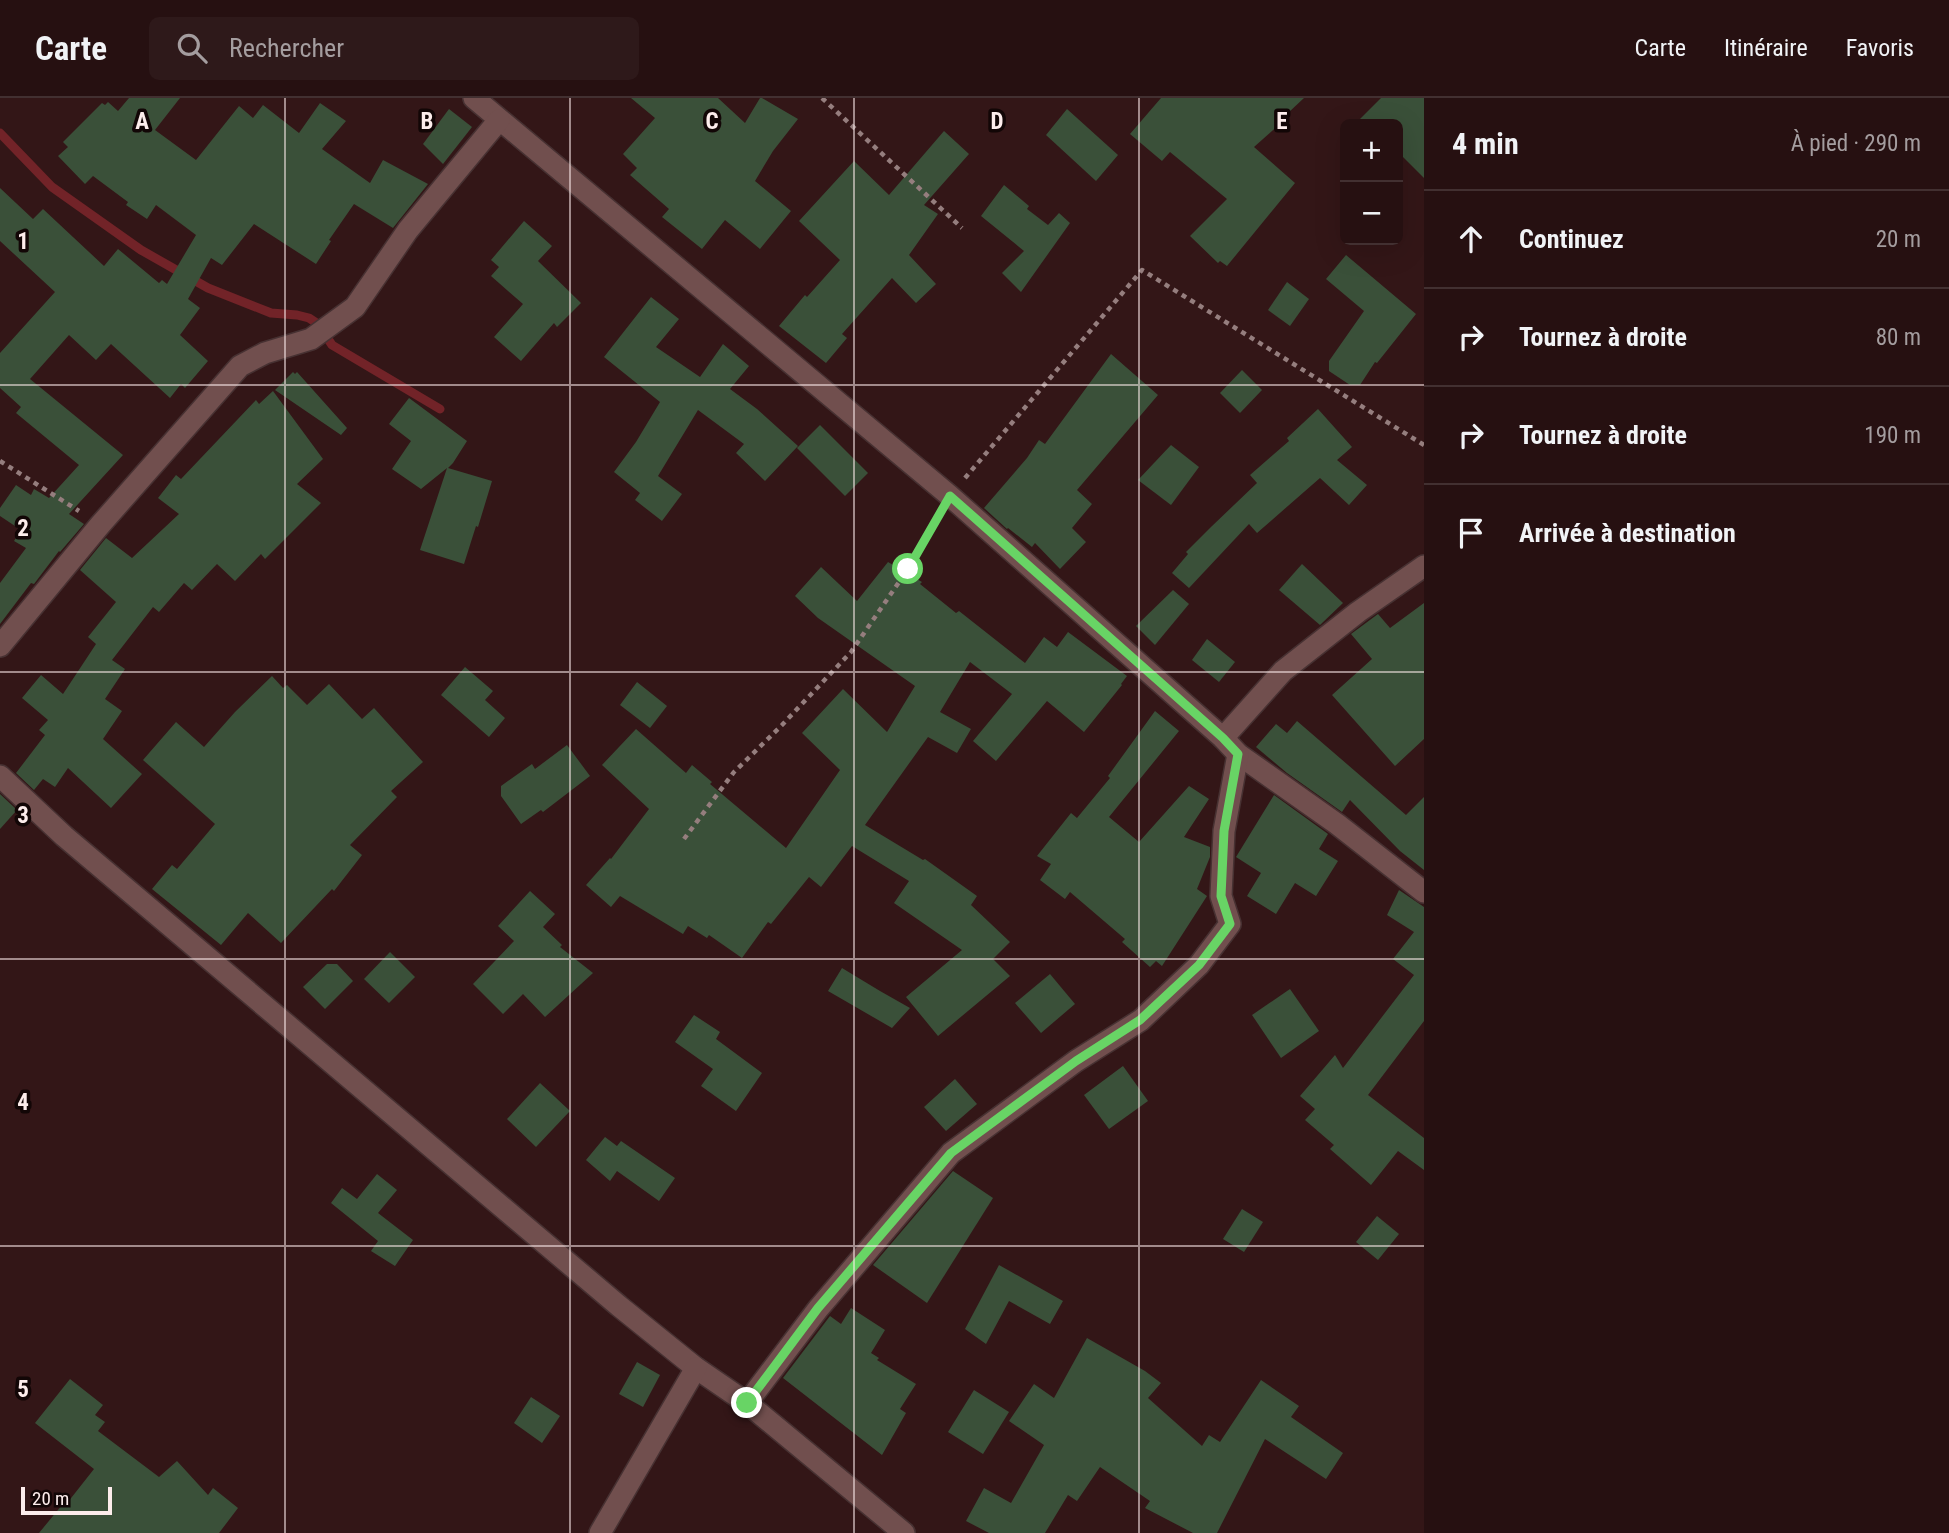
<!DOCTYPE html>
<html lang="fr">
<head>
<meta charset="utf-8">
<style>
	:root { --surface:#261011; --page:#2e191a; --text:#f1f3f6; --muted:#a49d9f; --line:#423031 }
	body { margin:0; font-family:"Roboto Condensed",sans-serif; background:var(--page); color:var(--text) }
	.controls { position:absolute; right:21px; top:21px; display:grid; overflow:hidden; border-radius:10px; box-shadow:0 7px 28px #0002 }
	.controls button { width:63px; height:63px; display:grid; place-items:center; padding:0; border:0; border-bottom:2px solid var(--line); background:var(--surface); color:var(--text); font:35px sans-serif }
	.scale { position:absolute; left:21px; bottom:18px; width:91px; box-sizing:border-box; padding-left:7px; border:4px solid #fdedec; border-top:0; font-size:19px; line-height:24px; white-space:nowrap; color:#fdedec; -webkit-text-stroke:5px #120606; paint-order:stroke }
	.stop { position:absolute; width:21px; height:21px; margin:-16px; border:5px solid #68d465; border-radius:50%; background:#fff }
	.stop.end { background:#68d465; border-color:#fff; box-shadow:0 2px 7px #0008 }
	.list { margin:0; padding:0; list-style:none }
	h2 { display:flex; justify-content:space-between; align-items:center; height:91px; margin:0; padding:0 28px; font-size:30px }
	h2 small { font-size:23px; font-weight:400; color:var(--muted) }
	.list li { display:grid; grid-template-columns:46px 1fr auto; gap:21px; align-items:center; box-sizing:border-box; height:98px; padding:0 28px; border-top:2px solid var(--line) }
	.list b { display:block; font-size:26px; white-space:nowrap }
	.list em { font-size:23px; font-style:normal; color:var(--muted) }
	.icon { flex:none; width:38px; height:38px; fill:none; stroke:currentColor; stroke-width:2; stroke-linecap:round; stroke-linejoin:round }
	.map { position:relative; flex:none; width:1424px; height:1435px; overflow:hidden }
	header { display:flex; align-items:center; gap:42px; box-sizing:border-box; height:98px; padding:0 35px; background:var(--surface); border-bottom:2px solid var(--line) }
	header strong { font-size:33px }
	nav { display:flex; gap:38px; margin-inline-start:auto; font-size:24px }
	.search { width:490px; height:63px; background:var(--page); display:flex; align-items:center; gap:18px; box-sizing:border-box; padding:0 24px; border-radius:10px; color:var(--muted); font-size:26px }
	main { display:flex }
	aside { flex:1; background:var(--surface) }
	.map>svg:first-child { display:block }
</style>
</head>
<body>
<header>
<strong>Carte</strong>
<div class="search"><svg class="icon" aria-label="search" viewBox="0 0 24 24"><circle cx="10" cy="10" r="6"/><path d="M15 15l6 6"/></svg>Rechercher</div>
<nav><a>Carte</a><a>Itinéraire</a><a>Favoris</a></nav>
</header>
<main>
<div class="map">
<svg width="1424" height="1435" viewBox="0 0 1424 1435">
	<rect width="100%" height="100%" fill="#331617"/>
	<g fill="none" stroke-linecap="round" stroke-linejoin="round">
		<polyline stroke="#722328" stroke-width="9" points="0,35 52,89 141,152 208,190 271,215 297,217 309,220 318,226 332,247 440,311"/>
	</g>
	<g fill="#3a5039">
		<polygon points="129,0 180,0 155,32 196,62 239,8 253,20 263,7 299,35 320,5 346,23 322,51 370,85 383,62 428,86 393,130 354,106 329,142 331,143 316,166 254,126 222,167 211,160 188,201 200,210 180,237 208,263 185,290 181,286 170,300 111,246 96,262 69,237 30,281 123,357 69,416 84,426 60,454 59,453 34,486 31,485 0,526 0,485 26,450 14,443 21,432 0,418 0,410 16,387 31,397 34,391 49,400 79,367 16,315 21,309 0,290 0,255 55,194 0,143 0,90 33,121 43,111 104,168 118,151 159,185 162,182 167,186 196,137 156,107 147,121 126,107 128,104 93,78 85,86 58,58 68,49 63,44 102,5 105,7 108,4 118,13"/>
		<polygon points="631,0 718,0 745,25 760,0 762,0 798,21 773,53 755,83 791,113 760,151 725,122 702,151 662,119 669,111 630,77 637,70 623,56 655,20"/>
		<polygon points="1161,0 1304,0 1288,15 1290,17 1254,49 1295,85 1227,168 1220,163 1218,165 1190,138 1227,101 1170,54 1162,63 1130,36"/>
		<polygon points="1381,0 1424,0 1424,80 1398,54 1398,26 1355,26"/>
		<polygon points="449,11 472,29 443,66 423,46"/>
		<polygon points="1067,11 1118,57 1096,83 1046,37"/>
		<polygon points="944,33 969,56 924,107 938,116 909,157 936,186 916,205 892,180 842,236 847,240 826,265 779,228 805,197 807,199 840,162 799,123 854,63 889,97"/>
		<polygon points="1004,87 1029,108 1027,111 1048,127 1059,115 1070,125 1021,194 1002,175 1024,153 981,118"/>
		<polygon points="524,123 552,148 538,163 581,205 557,229 554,225 521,263 494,239 523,206 491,178 499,169 491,162"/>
		<polygon points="1346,157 1416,216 1377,265 1375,264 1360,287 1350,287 1329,273 1329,263 1364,213 1326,181"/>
		<polygon points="1287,184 1309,201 1290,228 1268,212"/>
		<polygon points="651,199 679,221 656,249 700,279 723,246 749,268 730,291 757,311 798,348 765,383 736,355 744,346 698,312 658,378 682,396 662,423 635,402 640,395 614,374 636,344 660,304 604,259"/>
		<polygon points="1111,256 1158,297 1077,392 1092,406 1072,430 1086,444 1060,471 1035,445 1032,449 1008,430 1007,431 984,410 1027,360 1039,342 1045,346"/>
		<polygon points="1242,272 1262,292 1240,315 1220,295"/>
		<polygon points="293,274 295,276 297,274 347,330 341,337 275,292"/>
		<polygon points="273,293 323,361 297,386 321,405 265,461 261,456 235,483 217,466 192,492 184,485 159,514 153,509 112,562 125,571 105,601 122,613 103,641 142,676 111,710 68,670 55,689 43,681 34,692 16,675 45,637 39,632 48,622 22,600 41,577 63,596 96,546 88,539 116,504 80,472 106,440 132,460 179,416 158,400 176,377 181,381 256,302 259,306"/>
		<polygon points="409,300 467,343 453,365 448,370 492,383 478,429 476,428 464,466 420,452 447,370 421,391 392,371 411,343 389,326"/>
		<polygon points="1318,311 1352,349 1337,362 1367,387 1349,407 1320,380 1257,435 1249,426 1189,490 1172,475 1188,456 1186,454 1211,429 1257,385 1250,377 1289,343 1287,340"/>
		<polygon points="820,327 868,375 845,398 797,350"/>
		<polygon points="1171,347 1199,369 1171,407 1138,382"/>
		<polygon points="888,464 922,484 920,486 956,515 959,513 1025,565 1044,539 1057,549 1068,534 1127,578 1121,586 1122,587 1084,634 1047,603 996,663 973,643 1012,596 970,564 940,614 971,631 957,655 928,639 865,727 923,762 925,761 977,798 971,807 1010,844 993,861 1010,878 938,938 906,899 962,852 894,805 909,783 852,748 821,789 809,779 771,826 768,824 742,860 709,837 707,840 688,828 683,836 620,798 611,809 586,787 610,760 611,761 649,711 602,667 636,631 686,675 692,667 712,684 710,686 786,750 840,672 802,635 843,591 887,634 915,588 818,520 795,498 821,469 857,503"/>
		<polygon points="1302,466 1343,505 1320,527 1279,492"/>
		<polygon points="1173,492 1189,506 1155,547 1136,528"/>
		<polygon points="1424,505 1424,641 1395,668 1332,597 1372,561 1351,536 1378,516 1390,530"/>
		<polygon points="1207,541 1235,564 1219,584 1192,562"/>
		<polygon points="465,569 493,593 485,602 505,620 489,639 441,597"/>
		<polygon points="272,578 283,590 287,587 307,607 329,586 362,621 374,610 423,664 391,693 397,699 350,747 362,757 334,793 332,791 281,845 248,815 221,847 152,791 172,767 177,771 215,726 143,662 176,624 204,649 235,614"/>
		<polygon points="637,584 667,608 650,630 620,607"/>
		<polygon points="1155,613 1179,633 1109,719 1139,744 1189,688 1209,701 1184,739 1210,749 1210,759 1197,791 1207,798 1162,868 1156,863 1150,869 1122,844 1125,841 1070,794 1065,801 1040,782 1051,766 1037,758 1071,715 1077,720 1110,680 1108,678"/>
		<polygon points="1297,623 1406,717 1424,699 1424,772 1400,753 1350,702 1342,714 1287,675 1256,649 1276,626 1287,635"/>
		<polygon points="567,647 590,678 543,714 541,712 521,726 501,698 501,688 532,666 535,671"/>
		<polygon points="0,696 17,712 0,731"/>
		<polygon points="1274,697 1328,736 1319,751 1338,763 1316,798 1295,785 1276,816 1247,798 1261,775 1236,759"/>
		<polygon points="1399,792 1424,809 1424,923 1368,997 1424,1040 1424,1072 1398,1053 1371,1087 1330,1051 1334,1047 1305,1022 1315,1011 1300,998 1335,957 1343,970 1414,877 1393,861 1414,834 1387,817"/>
		<polygon points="530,793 555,816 543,829 562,847 560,849 593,875 545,919 523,896 503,916 473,886 514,843 498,828"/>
		<polygon points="390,854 415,879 389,905 364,881"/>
		<polygon points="327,866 337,866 353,883 325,911 303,889"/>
		<polygon points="842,870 880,893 910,910 892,930 828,893"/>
		<polygon points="1050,876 1075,906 1041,935 1015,905"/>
		<polygon points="1290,891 1319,933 1281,960 1252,917"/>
		<polygon points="694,917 720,934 716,941 762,975 736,1013 701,988 713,971 675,944"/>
		<polygon points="1123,968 1148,1003 1109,1031 1084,997"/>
		<polygon points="955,981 977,1006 946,1033 924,1009"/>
		<polygon points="540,985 570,1013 536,1049 507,1021"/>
		<polygon points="605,1039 617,1048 621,1043 675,1080 659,1103 617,1073 610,1083 586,1062"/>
		<polygon points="953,1073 993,1100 927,1205 873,1167"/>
		<polygon points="377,1076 397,1092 378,1115 413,1142 395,1168 371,1153 378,1143 331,1105 342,1090 357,1101"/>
		<polygon points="1242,1111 1263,1124 1244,1154 1223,1141"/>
		<polygon points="1377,1118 1399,1136 1378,1162 1356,1144"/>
		<polygon points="999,1167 1063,1203 1050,1226 1009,1203 986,1246 965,1231"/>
		<polygon points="851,1210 885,1232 871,1255 879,1260 877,1262 916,1286 900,1311 906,1315 882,1357 783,1280 830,1218 841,1226"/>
		<polygon points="1087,1240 1145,1273 1161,1285 1148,1300 1202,1348 1209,1337 1220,1344 1261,1282 1299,1308 1291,1319 1343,1355 1326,1381 1265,1341 1217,1435 1193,1435 1145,1410 1150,1403 1100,1369 1077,1403 1068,1397 1045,1435 989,1435 966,1423 984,1390 1011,1405 1044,1347 1009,1323 1034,1286 1054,1300"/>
		<polygon points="637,1264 660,1277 643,1309 619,1296"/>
		<polygon points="70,1281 103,1307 95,1317 105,1324 98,1333 159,1379 177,1363 208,1397 213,1390 238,1410 219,1435 39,1435 62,1407 64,1409 94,1371 35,1325"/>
		<polygon points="974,1292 1009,1314 983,1356 948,1334"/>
		<polygon points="531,1299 560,1318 542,1345 514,1325"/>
	</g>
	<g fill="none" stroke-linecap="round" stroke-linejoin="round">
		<defs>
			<g id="minor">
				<polyline points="474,0 950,398 1223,640 1238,656 1337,726 1424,794"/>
				<polyline points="0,548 100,427 240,268 265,255 311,241 355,209 408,132 499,22"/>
				<polyline points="1223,640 1283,573 1358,514 1424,468"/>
				<polyline points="0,678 64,738 619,1208 696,1270 747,1305 904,1435"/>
				<polyline points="747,1305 818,1211 951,1055 1076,963 1141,922 1199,867 1230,826 1221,798 1224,733 1238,656"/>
				<polyline points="600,1435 696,1270"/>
			</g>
		</defs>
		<use href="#minor" stroke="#473132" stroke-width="24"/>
		<g stroke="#957e7e" stroke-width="4.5" stroke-dasharray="5 5" stroke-linecap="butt">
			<polyline points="822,0 962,130"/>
			<polyline points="0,363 79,413"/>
			<polyline points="965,380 1142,172 1424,347"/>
			<polyline points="684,741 734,674 782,627 851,554 908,471 938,419"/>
		</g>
		<use href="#minor" stroke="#714f4e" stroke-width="21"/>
	</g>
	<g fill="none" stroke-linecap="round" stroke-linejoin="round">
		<polyline stroke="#68d465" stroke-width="9" points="747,1305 818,1210 951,1055 1076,963 1140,922 1199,867 1230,826 1221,798 1224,733 1238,656 1223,640 950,398 908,471"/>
	</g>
	<path fill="none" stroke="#fdedec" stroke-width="2" stroke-opacity="0.55" d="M285,0v1435M570,0v1435M854,0v1435M1139,0v1435M0,287h1424M0,574h1424M0,861h1424M0,1148h1424"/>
	<g font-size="23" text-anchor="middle" font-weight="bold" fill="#fdedec" stroke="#120606" stroke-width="7" stroke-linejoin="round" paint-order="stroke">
		<text x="142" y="31">A</text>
		<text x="427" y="31">B</text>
		<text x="712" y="31">C</text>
		<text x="997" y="31">D</text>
		<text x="1282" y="31">E</text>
		<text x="23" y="151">1</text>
		<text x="23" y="438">2</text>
		<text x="23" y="725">3</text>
		<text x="23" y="1012">4</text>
		<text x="23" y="1299">5</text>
	</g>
</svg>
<div class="controls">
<button>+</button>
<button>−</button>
</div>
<div class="scale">20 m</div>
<div class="stop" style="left:908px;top:471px"></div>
<div class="stop end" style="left:747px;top:1305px"></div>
</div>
<aside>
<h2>4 min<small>À pied · 290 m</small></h2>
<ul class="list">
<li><svg class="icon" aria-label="ahead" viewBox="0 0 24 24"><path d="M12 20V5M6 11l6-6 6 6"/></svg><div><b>Continuez</b></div><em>20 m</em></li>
<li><svg class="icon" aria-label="right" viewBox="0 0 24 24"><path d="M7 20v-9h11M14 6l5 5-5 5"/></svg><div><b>Tournez à droite</b></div><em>80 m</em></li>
<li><svg class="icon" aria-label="right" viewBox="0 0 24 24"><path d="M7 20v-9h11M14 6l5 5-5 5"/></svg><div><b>Tournez à droite</b></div><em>190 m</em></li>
<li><svg class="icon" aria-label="arrive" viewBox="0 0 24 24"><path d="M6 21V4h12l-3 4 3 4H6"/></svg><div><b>Arrivée à destination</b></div></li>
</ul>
</aside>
</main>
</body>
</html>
